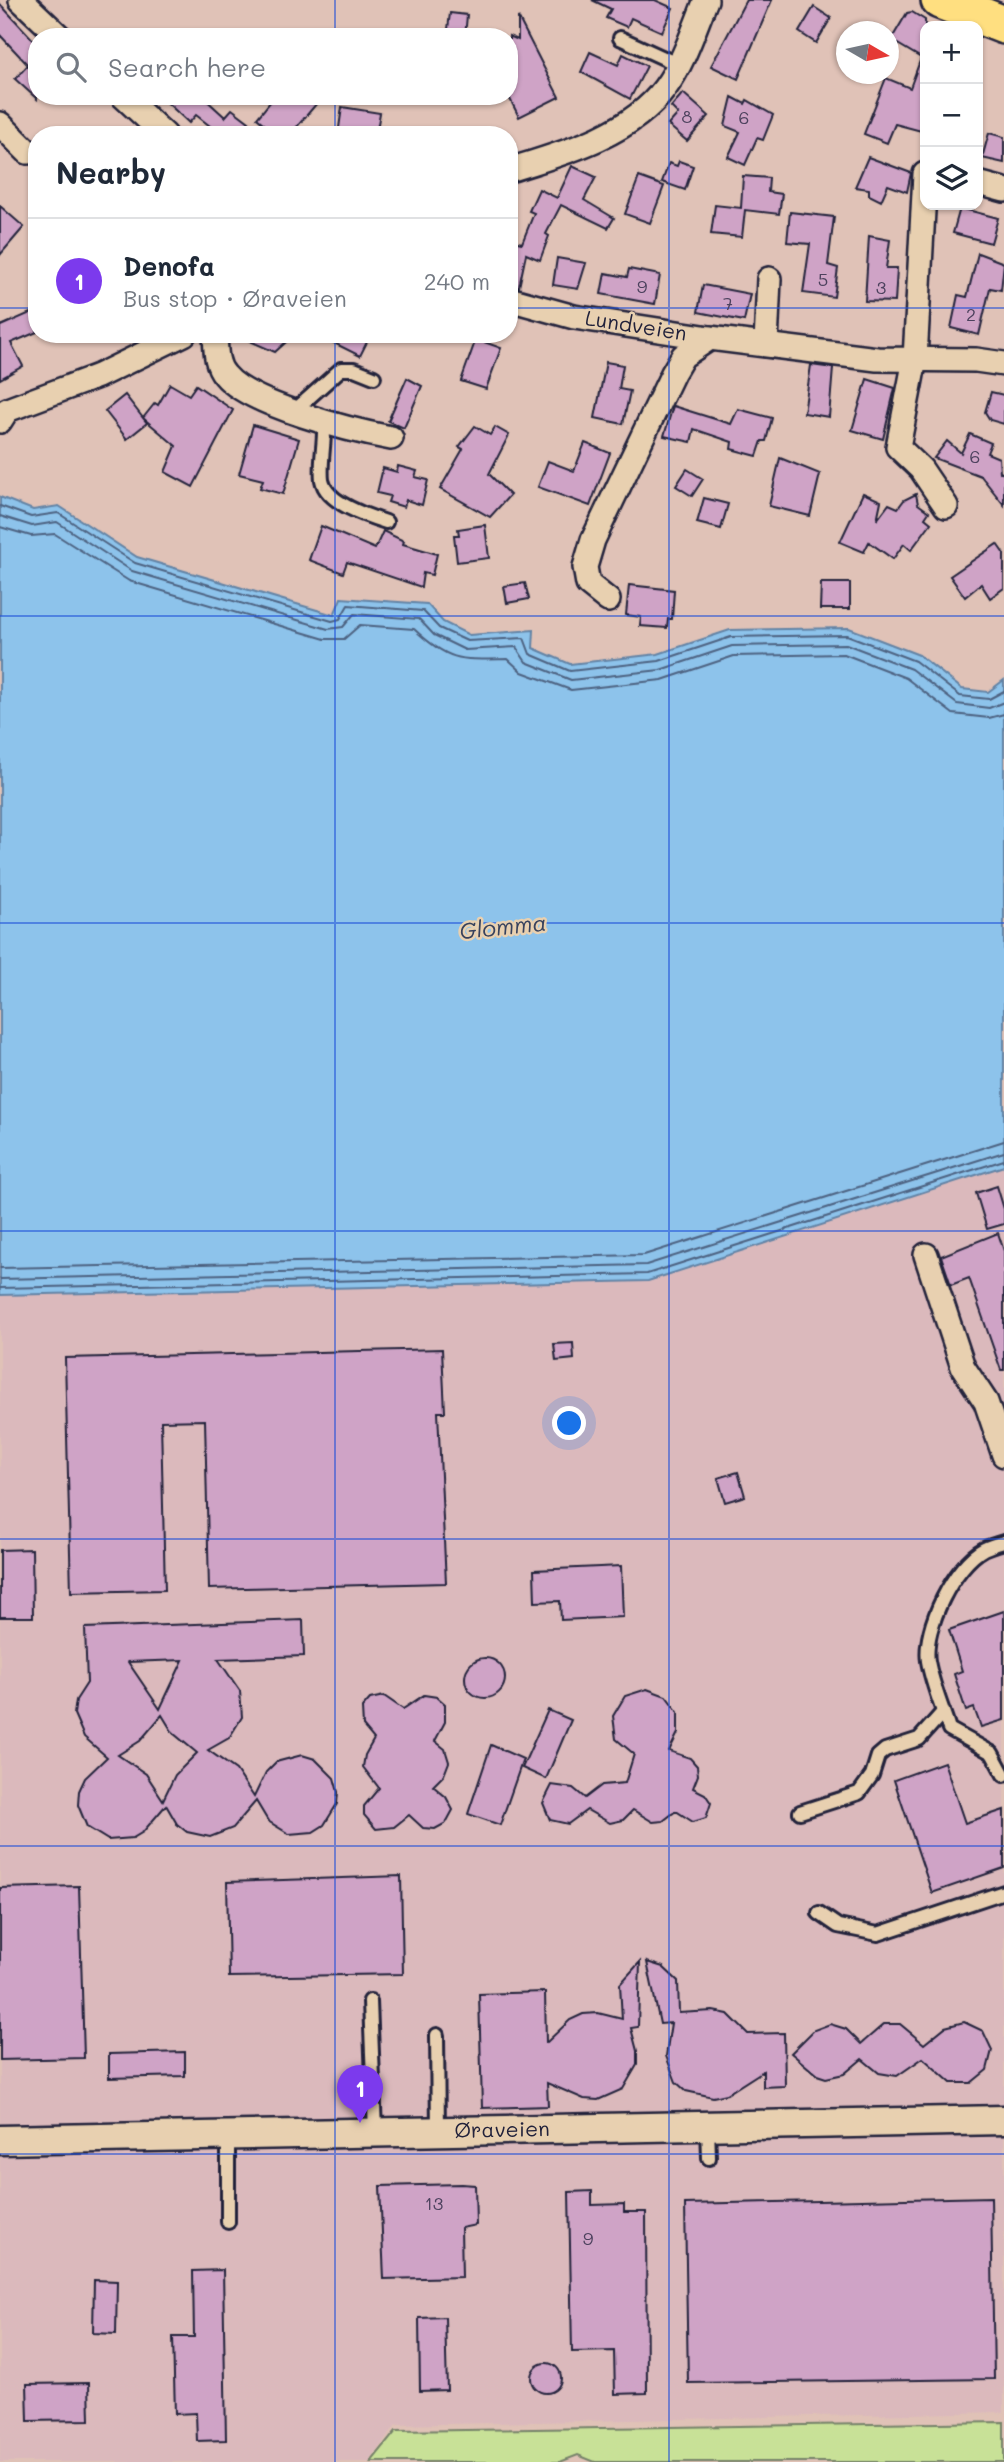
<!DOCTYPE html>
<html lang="en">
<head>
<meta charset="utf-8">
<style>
	:root { --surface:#fff; --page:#f2f2f3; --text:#1f2937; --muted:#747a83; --line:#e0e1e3; --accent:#7c3aed }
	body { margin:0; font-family:Mali,sans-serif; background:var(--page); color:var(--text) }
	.controls { position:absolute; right:21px; top:21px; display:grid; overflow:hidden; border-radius:14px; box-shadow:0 2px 5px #0004 }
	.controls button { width:63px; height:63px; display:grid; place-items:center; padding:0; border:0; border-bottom:2px solid var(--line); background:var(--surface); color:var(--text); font:35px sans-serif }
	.compass { position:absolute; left:836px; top:21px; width:63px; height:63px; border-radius:50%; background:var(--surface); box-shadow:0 2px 5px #0004; rotate:99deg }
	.you { position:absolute; left:570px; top:1424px; width:24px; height:24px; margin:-18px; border:5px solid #fff; border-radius:50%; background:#1a73e8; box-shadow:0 0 0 10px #1a73e833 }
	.badge { display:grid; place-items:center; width:46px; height:46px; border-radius:50%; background:var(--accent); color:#fff; font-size:23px; font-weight:700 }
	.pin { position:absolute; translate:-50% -58px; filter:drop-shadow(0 2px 4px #0008) }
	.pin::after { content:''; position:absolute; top:37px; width:24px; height:21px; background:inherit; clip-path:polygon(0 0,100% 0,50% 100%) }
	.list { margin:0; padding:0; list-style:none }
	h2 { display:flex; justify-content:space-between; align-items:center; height:91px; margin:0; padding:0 28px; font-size:30px }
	h2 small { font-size:23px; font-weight:400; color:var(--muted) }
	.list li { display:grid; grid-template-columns:46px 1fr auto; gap:21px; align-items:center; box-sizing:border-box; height:126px; padding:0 28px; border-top:2px solid var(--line) }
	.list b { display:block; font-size:26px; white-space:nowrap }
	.list p { margin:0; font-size:23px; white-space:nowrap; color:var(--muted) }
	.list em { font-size:23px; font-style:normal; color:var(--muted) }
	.icon { flex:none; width:38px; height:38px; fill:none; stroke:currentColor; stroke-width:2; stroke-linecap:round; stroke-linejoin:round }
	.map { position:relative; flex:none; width:1004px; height:2462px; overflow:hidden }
	.search { position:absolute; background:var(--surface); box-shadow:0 2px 5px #0004; left:28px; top:28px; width:490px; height:77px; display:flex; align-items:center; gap:18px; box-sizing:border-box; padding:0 24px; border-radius:28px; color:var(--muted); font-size:26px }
	.panel { position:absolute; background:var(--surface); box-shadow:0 2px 5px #0004; left:28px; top:126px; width:490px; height:217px; border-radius:28px }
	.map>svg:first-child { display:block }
</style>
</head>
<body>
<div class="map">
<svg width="1004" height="2462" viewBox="0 0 1004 2462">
	<rect width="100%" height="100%" fill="#e0c2b7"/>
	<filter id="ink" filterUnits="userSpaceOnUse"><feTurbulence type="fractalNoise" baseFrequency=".0143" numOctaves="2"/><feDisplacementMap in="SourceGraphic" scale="14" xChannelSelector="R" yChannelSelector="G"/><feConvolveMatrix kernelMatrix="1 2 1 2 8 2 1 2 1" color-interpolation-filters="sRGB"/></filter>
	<g filter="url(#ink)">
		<polygon fill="#dbb9bc" points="1004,1166 1004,2412 396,2425 369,2462 0,2462 0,1295 648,1281"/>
		<polygon fill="#c8e197" stroke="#758269" stroke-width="2" points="1004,2422 1004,2462 595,2462 578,2455 560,2462 371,2462 396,2431"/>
		<polygon fill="#8dc3eb" stroke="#6283a5" stroke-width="2" points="0,497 33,510 59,506 137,557 334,615 341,598 427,604 443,622 469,635 534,630 533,648 570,664 658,654 730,630 849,628 919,655 962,689 988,692 1004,680 1004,1166 648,1281 0,1295"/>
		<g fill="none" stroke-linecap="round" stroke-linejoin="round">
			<g stroke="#4d6281" stroke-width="2">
				<polyline points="0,506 31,517 58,513 135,563 332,621 340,619 348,605 423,611 439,628 467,641 524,638 530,654 570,671 659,661 731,637 847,635 915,661 960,696 989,699 1004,691"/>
				<polyline points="0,516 32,526 57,522 132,571 328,629 343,627 354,614 419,619 434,635 465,650 516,647 526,662 571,680 660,670 732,646 846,644 911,669 957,704 989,708 1004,702"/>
				<path d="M0,527l31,9 24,-2 74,47 196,58h19l16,-14 54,4c36,34 48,31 94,30l14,13 49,18 91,-10 72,-24 110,-2 62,24 47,36 36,4 15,-4"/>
				<polyline points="0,1268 644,1255 1004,1141"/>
				<polyline points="0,1279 646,1265 1004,1152"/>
				<polyline points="0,1288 647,1274 1004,1160"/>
			</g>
		</g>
		<g fill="#cfa3c6" stroke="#22223b" stroke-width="2" fill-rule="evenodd">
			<polygon points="592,0 655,0 673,8 662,32 631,18 627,27 606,18 611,9"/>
			<polygon points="746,0 772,0 738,79 711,66"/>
			<polygon points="0,4 37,44 37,99 15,79 28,65 0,35"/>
			<polygon points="814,7 831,18 816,43 799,32"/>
			<polygon points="912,12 925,20 925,132 895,124 887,143 864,134 886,78 910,88 921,58 891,40 907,13"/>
			<polygon points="450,13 467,15 465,37 447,37"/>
			<polygon points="518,17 559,97 519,117 509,97 509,36 518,40"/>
			<polygon points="590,52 618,65 623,54 647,66 630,99 581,72"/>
			<polygon points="683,93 709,116 687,141 668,125 678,114 671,107"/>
			<polygon points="160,96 202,96 225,117 232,109 249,122 241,132 244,135 211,135 215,130 196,115 189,123"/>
			<polygon points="275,96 323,96 290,135 277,135 257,118"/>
			<polygon points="732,97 745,104 747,100 773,115 763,140 757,138 745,165 728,157 740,132 725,126"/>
			<polygon points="342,107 380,113 376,135 338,135"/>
			<polygon points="989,133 1004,137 1004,163 982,158"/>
			<polygon points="868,157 911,173 907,192 888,185 881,201 869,195 869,189 855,187"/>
			<polygon points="679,161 693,166 685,190 662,182 669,163 677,166"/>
			<polygon points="572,166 596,177 584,200 614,218 608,228 561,205 546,234 549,236 540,260 526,254 519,287 509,285 509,240 522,243 534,213 529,211 539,189 557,198"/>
			<polygon points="743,176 769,178 768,192 782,194 779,214 745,210 742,237 711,234 715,205 741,208"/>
			<polygon points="639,177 664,186 650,223 625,214"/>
			<polygon points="0,206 24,227 0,255"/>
			<polygon points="960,208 998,218 991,243 953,233"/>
			<polygon points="790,212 834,217 828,265 838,268 834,297 803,293 810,244 787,242"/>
			<polygon points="869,236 890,240 886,268 897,268 895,302 865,301"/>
			<polygon points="978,253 1004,263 1001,290 990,288 979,335 951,328 958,295 967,297"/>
			<polygon points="557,258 586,263 578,289 553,285"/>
			<polygon points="629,269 660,275 655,304 601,294 605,273 627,277"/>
			<polygon points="703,285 750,294 744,321 698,312"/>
			<polygon points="37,310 37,332 11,343 23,366 0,379 0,323 1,326"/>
			<polygon points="234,334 295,334 275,352"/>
			<polygon points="316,334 371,334 360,356"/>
			<polygon points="476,339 501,348 486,389 461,381"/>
			<polygon points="606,362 623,365 619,389 630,391 623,424 595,418"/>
			<polygon points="811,365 833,368 829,417 804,413"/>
			<polygon points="407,378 422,386 404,428 388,421"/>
			<polygon points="867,379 895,388 883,439 852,430"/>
			<polygon points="170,384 189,395 196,385 233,410 193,487 165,472 176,446 143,418 147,423 127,439 105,411 125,395 143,418 155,403 158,405"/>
			<polygon points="991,392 1004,395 1004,424 990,420 985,412"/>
			<polygon points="673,406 731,424 738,409 772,418 766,441 762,441 757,456 731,449 732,442 694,429 691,442 664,436"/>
			<polygon points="253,425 299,439 283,494 260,488 263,480 239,474"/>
			<polygon points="475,426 490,435 495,427 509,435 489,474 510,495 490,517 440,489 463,449 459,447"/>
			<polygon points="970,434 991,443 987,453 999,458 1000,472 1004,474 1004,505 981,476 934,458 947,441 961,453"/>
			<polygon points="585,443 610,453 590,506 538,487 548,461 574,471"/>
			<polygon points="780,458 820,474 810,516 769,506"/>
			<polygon points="398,466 417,471 415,477 428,480 422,505 406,500 404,507 388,502 390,496 377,493 383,468 397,472"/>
			<polygon points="687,469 703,479 692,496 676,486"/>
			<polygon points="863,493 881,501 877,520 889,504 898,508 904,500 916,494 918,504 929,512 925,518 931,523 911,550 904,544 893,559 869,542 864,552 840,542"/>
			<polygon points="704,498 728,504 721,529 697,523"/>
			<polygon points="485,525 489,558 457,562 454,535 459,535 458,529"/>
			<polygon points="321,526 375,549 383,531 404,541 403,544 437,554 432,575 423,573 421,587 347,562 343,573 309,560"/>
			<polygon points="997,544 1004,554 1004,588 990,598 981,584 965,597 950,576"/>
			<polygon points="525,583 529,599 507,603 504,586"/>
			<polygon points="821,583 850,583 850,609 820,609"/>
			<polygon points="629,585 674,590 672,619 668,619 667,628 640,626 641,617 626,615"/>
			<polygon points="997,1186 1004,1209 1004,1224 987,1229 976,1193"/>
			<polygon points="998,1233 1004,1251 1004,1370 1001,1370 969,1278 951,1285 941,1256"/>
			<polygon points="573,1343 574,1359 556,1361 554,1344"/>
			<polygon points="442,1349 445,1412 438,1412 446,1583 209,1589 205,1420 161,1421 165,1590 71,1592 65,1358"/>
			<polygon points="738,1472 745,1496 725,1502 718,1478"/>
			<polygon points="32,1549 33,1617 0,1617 0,1550"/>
			<polygon points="621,1566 623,1617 561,1620 560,1601 535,1602 534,1570"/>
			<polygon points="1004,1611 1004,1720 981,1727 974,1708 966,1711 954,1674 962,1671 949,1630"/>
			<path d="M303,1620l1,36 -86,3 22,32 2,26 -13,21 -21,12 28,20 18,27 12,-25 10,-10 26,-7 13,4 19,19 4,14 -1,12 -13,21 -11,7 -24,2 -21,-13 -12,-20 -23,27 -23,9 -23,-5 -10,-8 -11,-19 -23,27 -10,6 -25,2 -21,-13 -9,-22 1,-14 6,-13 22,-21 -23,-20 -10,-23 2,-14 11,-17 -2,-55zM183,1660l-23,49 -32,-47zM162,1715l11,18 24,20 -22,22 -12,25 -17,-26 -28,-19 22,-14z"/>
			<circle cx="485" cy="1678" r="20"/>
			<polygon points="647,1689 666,1696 678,1712 678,1733 669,1751 690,1758 697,1766 698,1775 693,1788 705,1794 711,1803 706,1818 693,1822 676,1811 663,1821 653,1822 633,1810 623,1820 610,1823 587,1810 568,1824 550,1820 543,1803 552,1785 573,1788 585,1798 602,1785 625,1783 634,1754 616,1739 613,1716 625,1696"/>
			<polygon points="424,1695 437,1697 445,1704 445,1722 435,1741 445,1749 449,1762 444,1775 433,1786 446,1797 453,1810 446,1823 435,1829 423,1828 409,1815 394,1827 376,1829 364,1815 364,1806 379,1788 363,1767 365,1755 374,1739 363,1726 362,1708 370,1699 384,1696 403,1709"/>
			<polygon points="548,1710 571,1720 546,1779 522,1768"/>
			<polygon points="491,1745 523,1759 500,1825 468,1814"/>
			<polygon points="944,1762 965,1823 1004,1810 1004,1868 932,1893 894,1780"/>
			<polygon points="401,1876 403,1974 229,1977 227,1882"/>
			<polygon points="79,1886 84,2058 0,2060 0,1888"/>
			<polygon points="640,1962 638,2027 631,2028 637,2051 637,2065 623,2089 598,2100 584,2099 547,2083 548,2106 482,2108 479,1994 545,1992 546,2043 570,2020 583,2014 598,2013 622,2019 620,1984"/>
			<polygon points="647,1962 663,1967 678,1981 679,2013 713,2011 728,2014 748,2034 784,2033 785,2086 763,2087 763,2071 727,2094 713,2097 686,2091 676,2082 666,2056 671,2023 660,2024"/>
			<polygon points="964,2022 983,2031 992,2050 987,2070 971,2083 951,2083 923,2058 897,2076 879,2073 862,2059 844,2074 826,2078 817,2075 791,2053 814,2030 830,2024 846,2029 861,2044 884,2024 900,2024 924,2044 945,2027"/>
			<polygon points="185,2052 185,2076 109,2078 109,2054"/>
			<polygon points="461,2184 475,2185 476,2225 461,2228 462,2277 384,2279 380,2186"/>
			<polygon points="592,2191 592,2205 624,2204 624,2212 646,2212 647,2393 615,2394 614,2351 572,2352 569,2192"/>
			<polygon points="991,2197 994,2379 688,2383 685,2204"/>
			<polygon points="223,2270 226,2440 197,2441 196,2413 175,2414 173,2337 194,2337 193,2271"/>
			<polygon points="94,2280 117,2281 116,2334 93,2333"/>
			<polygon points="445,2317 447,2390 420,2391 419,2318"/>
			<circle cx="546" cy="2378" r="15"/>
			<polygon points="89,2383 90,2420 28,2421 27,2384"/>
		</g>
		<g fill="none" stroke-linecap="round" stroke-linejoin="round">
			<defs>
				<g id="service">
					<polyline points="620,38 679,65"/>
					<polyline points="294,411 341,369 354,369 374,377"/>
					<path d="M324,424c1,18 -4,38 -2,56 4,23 45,36 64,42"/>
					<path d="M1004,1542c-7,2 -14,4 -20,7 -30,16 -61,79 -56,112 4,23 14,46 21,68l43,24 12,22"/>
					<polyline points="800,1812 859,1793 872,1775 878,1756 885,1750 919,1739 943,1712"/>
					<polyline points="819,1913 838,1926 878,1934 1004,1892"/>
					<polyline points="370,2001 375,2132"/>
					<polyline points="437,2035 438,2131"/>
					<polyline points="708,2127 709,2158"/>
					<polyline points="228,2222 228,2136"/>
				</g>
				<g id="minor">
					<polyline points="21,0 60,37"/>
					<polyline points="123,96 165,135"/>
					<polyline points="0,124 28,152"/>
					<path d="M509,170c52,-16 122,-35 156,-82 19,-26 29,-59 41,-88"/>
					<polyline points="925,174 915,359 898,447 921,469 946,506"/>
					<polyline points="978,183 1004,190"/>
					<polyline points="509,299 574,317 710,338 877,359 976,360 1004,364"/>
					<path d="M215,334c1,14 0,30 10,41 24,30 128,56 166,63"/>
					<polyline points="766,344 769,279"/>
					<polyline points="0,421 7,410 98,376 184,334"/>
					<polyline points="608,600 588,584 585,567 593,540 673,373 683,356 710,338"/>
					<polyline points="926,1255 963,1367 986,1402 1004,1455"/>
				</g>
				<polyline id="tertiary" points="0,2140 1004,2120"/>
				<polyline id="primary" points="940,0 1004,25"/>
			</defs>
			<use href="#service" stroke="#22223b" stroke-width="18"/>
			<use href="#minor" stroke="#22223b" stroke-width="28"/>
			<use href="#tertiary" stroke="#22223b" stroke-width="33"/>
			<use href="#primary" stroke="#22223b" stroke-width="42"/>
			<use href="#service" stroke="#e8d0b0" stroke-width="12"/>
			<use href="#minor" stroke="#e8d0b0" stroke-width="23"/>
			<use href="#tertiary" stroke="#e8d0b0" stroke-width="28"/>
			<use href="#primary" stroke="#ffdf80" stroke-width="37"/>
		</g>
	</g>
	<path fill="none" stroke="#1d4ed8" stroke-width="2" stroke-opacity="0.55" d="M335,0v37M669,0v2462M335,96v39M0,308h37M509,308h495M335,334v2128M0,616h1004M0,923h1004M0,1231h1004M0,1539h1004M0,1846h1004M0,2154h1004"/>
	<g text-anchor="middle" stroke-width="5" stroke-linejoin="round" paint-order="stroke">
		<g font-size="18" fill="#4d425e">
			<text x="687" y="123">8</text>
			<text x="744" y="124">6</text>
			<text x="823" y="286">5</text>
			<text x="642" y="293">9</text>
			<text x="881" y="294">3</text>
			<text x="728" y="310">7</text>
			<text x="971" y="321">2</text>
			<text x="975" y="463">6</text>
			<text x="434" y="2210">13</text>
			<text x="588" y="2245">9</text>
		</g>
		<g font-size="21" fill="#22223b" stroke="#e8d0b0">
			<text transform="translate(636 326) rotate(9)" y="7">Lundveien</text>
			<text transform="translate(502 2130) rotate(-1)" y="7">Øraveien</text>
		</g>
		<g font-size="23" font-style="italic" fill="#37425e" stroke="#e8d0b0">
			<text transform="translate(503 927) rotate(-6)" y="8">Glomma</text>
		</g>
	</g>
</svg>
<div class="controls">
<button>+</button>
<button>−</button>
<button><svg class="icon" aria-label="layers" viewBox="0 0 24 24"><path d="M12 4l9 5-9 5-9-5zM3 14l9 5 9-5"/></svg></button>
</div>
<svg class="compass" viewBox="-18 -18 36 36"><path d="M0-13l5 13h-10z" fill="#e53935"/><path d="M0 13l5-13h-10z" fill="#747a83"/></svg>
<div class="you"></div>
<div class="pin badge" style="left:360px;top:2123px">1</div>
<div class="search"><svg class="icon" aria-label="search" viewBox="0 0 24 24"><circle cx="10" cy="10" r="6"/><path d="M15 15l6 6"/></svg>Search here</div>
<section class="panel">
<h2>Nearby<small></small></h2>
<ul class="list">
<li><span class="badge">1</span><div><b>Denofa</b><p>Bus stop · Øraveien</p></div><em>240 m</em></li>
</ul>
</section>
</div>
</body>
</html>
